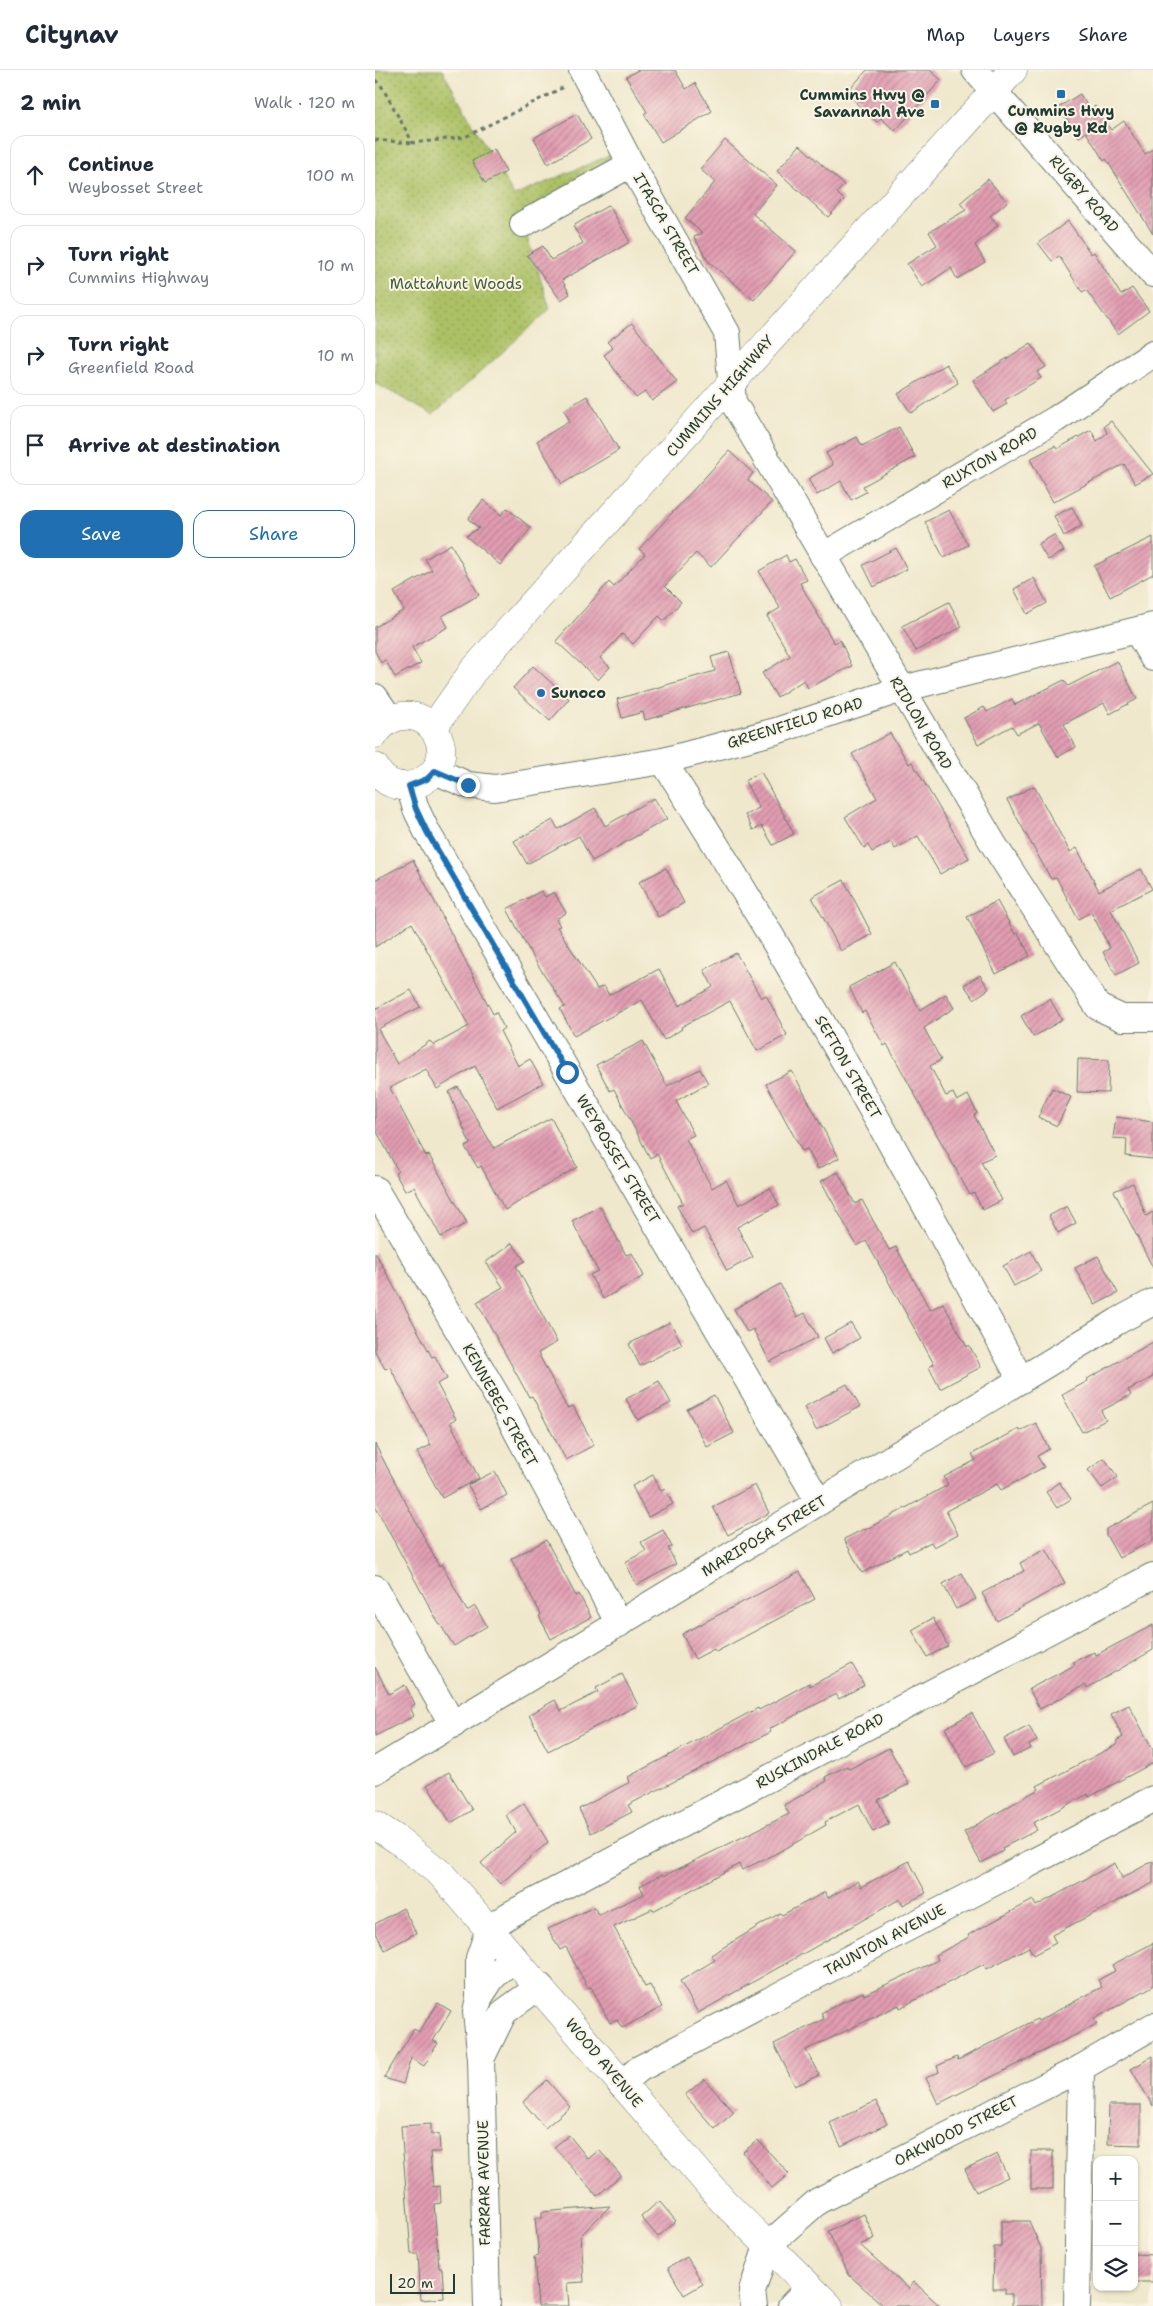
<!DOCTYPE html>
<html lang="en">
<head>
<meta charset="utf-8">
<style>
	:root { --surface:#fff; --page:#f2f2f3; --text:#1f2937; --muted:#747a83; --line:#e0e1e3; --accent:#1f6fb2 }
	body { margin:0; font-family:"Shantell Sans",sans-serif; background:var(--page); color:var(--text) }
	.controls { position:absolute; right:15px; bottom:15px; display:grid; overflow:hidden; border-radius:10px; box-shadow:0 1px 4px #0004 }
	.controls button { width:45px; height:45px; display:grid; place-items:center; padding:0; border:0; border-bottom:1px solid var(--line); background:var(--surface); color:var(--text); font:25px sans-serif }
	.scale { position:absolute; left:15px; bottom:12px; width:65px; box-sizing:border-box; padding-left:5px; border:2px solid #1f3d34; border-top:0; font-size:14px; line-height:18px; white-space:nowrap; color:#1f3d34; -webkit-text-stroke:4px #fcf5e5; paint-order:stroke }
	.stop { position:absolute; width:15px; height:15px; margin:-11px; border:4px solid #1f6fb2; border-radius:50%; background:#fff }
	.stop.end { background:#1f6fb2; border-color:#fff; box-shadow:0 1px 5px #0008 }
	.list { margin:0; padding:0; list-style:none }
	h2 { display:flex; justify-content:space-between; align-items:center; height:65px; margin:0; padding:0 20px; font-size:21px }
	h2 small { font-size:16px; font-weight:400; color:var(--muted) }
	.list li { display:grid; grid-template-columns:32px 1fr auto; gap:15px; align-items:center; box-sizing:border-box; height:80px; margin:0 10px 10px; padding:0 10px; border:1px solid var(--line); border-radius:15px }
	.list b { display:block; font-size:19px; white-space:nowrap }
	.list p { margin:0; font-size:16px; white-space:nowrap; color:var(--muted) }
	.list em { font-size:16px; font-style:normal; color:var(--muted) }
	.actions { display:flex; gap:10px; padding:15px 20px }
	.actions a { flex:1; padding:11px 0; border:1px solid var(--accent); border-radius:15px; text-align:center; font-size:18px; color:var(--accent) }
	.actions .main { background:var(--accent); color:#fff }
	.icon { flex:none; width:28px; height:28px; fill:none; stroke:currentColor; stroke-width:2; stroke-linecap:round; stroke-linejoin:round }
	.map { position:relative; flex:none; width:778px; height:2236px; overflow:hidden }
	header { display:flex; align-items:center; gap:30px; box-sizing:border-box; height:70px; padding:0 25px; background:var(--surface); border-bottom:1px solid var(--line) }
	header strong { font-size:24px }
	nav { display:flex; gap:28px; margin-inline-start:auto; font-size:18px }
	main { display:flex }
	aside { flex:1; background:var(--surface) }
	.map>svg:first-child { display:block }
</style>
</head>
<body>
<header>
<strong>Citynav</strong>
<nav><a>Map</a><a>Layers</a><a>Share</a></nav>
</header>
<main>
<aside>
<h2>2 min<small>Walk · 120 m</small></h2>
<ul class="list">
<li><svg class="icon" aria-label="ahead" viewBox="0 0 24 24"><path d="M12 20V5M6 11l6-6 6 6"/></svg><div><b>Continue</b><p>Weybosset Street</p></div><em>100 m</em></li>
<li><svg class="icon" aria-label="right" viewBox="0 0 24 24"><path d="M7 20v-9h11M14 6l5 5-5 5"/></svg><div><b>Turn right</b><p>Cummins Highway</p></div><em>10 m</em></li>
<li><svg class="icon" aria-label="right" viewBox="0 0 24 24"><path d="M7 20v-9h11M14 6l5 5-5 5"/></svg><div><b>Turn right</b><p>Greenfield Road</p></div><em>10 m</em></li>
<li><svg class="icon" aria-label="arrive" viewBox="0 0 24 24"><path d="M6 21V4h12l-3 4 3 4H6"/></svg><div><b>Arrive at destination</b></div></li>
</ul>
<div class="actions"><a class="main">Save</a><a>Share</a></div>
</aside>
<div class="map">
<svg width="778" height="2236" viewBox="0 0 778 2236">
	<defs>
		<pattern id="park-dots" width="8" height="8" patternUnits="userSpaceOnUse" patternTransform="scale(1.25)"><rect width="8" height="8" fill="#acc165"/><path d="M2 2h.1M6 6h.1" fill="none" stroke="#8b9e54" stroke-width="1.8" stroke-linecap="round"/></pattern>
		<pattern id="building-hatch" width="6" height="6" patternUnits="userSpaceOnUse" patternTransform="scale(1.25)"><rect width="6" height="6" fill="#e29db2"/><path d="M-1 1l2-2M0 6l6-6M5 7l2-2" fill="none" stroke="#b78192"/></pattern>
	</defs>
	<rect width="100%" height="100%" fill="#fcf5e5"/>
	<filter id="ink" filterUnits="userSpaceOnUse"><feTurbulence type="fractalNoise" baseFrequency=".02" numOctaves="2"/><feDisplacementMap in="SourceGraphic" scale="10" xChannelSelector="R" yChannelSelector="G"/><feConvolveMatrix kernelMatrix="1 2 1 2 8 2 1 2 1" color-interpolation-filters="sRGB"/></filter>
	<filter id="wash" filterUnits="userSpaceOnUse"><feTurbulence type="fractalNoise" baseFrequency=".0096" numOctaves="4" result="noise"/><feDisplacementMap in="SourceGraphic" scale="20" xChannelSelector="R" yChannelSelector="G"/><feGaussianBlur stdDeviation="1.12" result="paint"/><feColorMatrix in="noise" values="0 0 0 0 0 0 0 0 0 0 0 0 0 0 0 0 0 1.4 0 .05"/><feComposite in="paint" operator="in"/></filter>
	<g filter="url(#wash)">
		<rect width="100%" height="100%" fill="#efe8cc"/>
		<polygon fill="url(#park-dots)" stroke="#667f4c" points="0,0 67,0 139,126 249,79 256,94 148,154 175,239 58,345 0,313"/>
		<g id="blocks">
			<g fill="url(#building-hatch)">
				<polygon points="263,0 300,0 311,19 320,13 337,41 286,72 269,44 272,42 251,7"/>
				<polygon points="492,0 555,0 566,10 520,61 506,48 502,52 481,33 485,29 474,20"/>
				<polygon points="705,24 715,40 720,36 736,60 749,51 770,84 778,79 778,164 731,89 729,91 711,62 704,67 684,37"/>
				<polygon points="202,44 216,69 173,94 159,68"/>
				<polygon points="350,70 402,115 378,144 421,181 379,230 333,191 319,167 327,163 310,148 340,112 325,99"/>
				<polygon points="425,75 469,115 462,123 469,130 453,147 402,101"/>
				<polygon points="119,79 131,102 110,113 97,91"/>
				<polygon points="613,109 632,132 615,146 623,155 600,175 610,192 582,209 576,198 547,217 532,194 562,175 554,162 591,140 585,133"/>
				<polygon points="234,135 255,172 187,210 195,224 186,230 152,185 168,176 176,190 208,173 198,156"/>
				<polygon points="693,151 716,184 719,182 746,225 757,218 774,241 743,264 711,220 707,222 684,186 677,191 663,173"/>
				<polygon points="257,253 302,312 277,331 270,322 261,328 229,285 238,278 232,272"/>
				<polygon points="656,273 671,297 662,302 666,308 630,330 632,334 618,342 598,310"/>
				<polygon points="571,294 583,313 536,343 523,324"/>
				<polygon points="212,326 244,380 187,414 162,371 195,351 189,340"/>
				<polygon points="736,351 778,404 760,414 749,394 678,432 655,389 680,376 682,379 716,360 722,371 732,363 729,356"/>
				<polygon points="524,357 540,387 488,416 491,422 476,430 466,411 442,425 433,409 458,395 451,383 482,367 487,376"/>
				<polygon points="354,381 378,403 373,410 397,432 336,497 321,483 290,516 306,532 289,551 284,546 258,574 247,564 225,588 235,597 223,610 181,571 234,512 239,517 270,484 264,479"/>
				<polygon points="108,430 126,445 132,438 156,458 125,495 91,466 104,458 93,449"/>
				<polygon points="697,437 707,456 689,466 679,446"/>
				<polygon points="574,440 593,475 569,488 550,452"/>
				<polygon points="679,465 689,481 673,490 663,474"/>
				<polygon points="778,467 778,504 735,527 719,496"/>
				<polygon points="76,474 104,525 67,546 73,557 37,577 46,593 20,607 10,590 6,593 0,581 0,557 29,540 19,522 57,500 50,489"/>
				<polygon points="521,478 532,499 499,517 488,495"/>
				<polygon points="411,485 414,492 420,489 432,510 425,513 459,573 465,570 477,596 433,618 429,610 402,627 387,603 415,586 392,546 405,538 384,501"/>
				<polygon points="659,508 672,533 652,544 639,519"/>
				<polygon points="574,532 587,557 541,581 527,556"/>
				<polygon points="354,582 366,623 270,650 268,642 247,648 242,629 340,601 336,587"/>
				<polygon points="742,591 762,629 735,644 729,633 689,654 701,677 683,687 664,653 642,664 637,656 603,674 589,648 609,637 612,642 637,629 640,635 689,610 693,616"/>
				<polygon points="158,596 194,629 175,651 138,618"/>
				<polygon points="515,663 534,694 537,692 594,788 565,804 543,766 520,779 516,772 497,782 493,775 489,778 470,747 502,728 477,684"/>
				<polygon points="386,702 419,764 398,775 387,756 378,760 370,745 384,738 370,711"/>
				<polygon points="659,716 695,782 702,778 724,821 766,799 777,819 736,840 764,893 741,905 728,882 735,878 716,842 703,849 681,807 676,809 632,730"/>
				<polygon points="279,728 292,749 217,791 204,766 152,794 139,771 178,750 183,759 220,738 230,756"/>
				<polygon points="38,790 118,944 121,942 129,958 125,961 143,996 155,989 168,1013 122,1038 100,996 62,1019 51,999 15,1018 51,1086 54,1085 92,1153 66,1167 39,1117 30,1121 20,1103 23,1101 0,1058 0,939 36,920 45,937 3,959 22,994 55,971 59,975 94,956 37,853 0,877 0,810"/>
				<polygon points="291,798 309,833 283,847 264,812"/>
				<polygon points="469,810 497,864 466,881 437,827"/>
				<polygon points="166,821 170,827 179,822 191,843 181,849 185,856 182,857 222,919 229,916 234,925 284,899 304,936 338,917 329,900 361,883 386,928 391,925 412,965 382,981 355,931 306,957 307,959 289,970 267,930 199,966 185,939 190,937 156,884 132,839"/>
				<polygon points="622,831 640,864 643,863 655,886 621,904 592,847"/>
				<polygon points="520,892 545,940 571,924 579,938 549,958 566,990 555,996 571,1026 578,1023 582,1031 593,1025 602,1043 599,1045 620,1085 606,1092 627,1130 608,1140 599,1123 595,1125 512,974 509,976 490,941 487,943 474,917"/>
				<polygon points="605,905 614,919 599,929 589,915"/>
				<polygon points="675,929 687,950 658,967 646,946"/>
				<polygon points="268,971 292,1016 325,999 333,1013 301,1031 319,1065 311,1069 337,1118 351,1110 364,1135 395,1118 404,1135 362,1157 378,1187 352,1201 329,1158 317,1164 302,1136 308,1133 282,1084 275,1088 239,1019 235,1021 221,995"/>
				<polygon points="703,989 734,990 733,1023 702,1022"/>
				<polygon points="417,1001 464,1088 443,1099 432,1079 427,1081 391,1014"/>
				<polygon points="83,1017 119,1078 176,1048 202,1097 130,1140 106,1096 103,1098 90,1077 95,1074 74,1022"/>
				<polygon points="677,1018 696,1027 682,1056 663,1047"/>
				<polygon points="741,1047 778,1052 778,1089 751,1086 752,1069 738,1068"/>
				<polygon points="463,1102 480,1134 487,1130 514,1180 521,1177 555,1240 568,1233 592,1277 594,1275 606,1297 565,1319 554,1297 559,1294 491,1171 482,1176 446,1111"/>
				<polygon points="758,1113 771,1146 778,1142 778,1198 739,1121"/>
				<polygon points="225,1136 251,1185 257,1183 269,1206 228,1229 215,1205 223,1201 197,1151"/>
				<polygon points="692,1136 701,1153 683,1163 674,1146"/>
				<polygon points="137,1173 150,1191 141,1196 182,1272 163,1283 192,1338 198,1336 219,1375 191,1390 157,1326 154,1327 102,1232 128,1217 111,1192"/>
				<polygon points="656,1181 666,1201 639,1216 628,1196"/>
				<polygon points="0,1182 57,1287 60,1286 72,1309 62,1314 81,1349 75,1352 104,1408 67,1428 42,1382 56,1375 15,1297 10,1299 0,1281"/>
				<polygon points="723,1186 743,1223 720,1235 700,1198"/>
				<polygon points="405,1214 422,1247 430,1243 443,1267 395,1292 378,1259 372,1262 359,1239"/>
				<polygon points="295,1252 307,1274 265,1296 254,1274"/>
				<polygon points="476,1253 485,1268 457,1283 449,1268"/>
				<polygon points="778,1272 778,1307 753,1320 756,1325 726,1341 731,1350 707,1362 687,1325 713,1311 712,1309"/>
				<polygon points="284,1311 296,1333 263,1350 251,1329"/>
				<polygon points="472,1314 485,1337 441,1360 429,1337"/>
				<polygon points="339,1325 359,1363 332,1377 312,1339"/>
				<polygon points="661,1353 674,1379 662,1386 669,1397 626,1420 622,1414 571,1441 583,1464 559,1477 556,1472 534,1483 532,1479 487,1503 469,1469 489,1459 490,1460 573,1415 569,1407 601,1390 597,1384 644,1359 645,1361"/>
				<polygon points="0,1374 64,1496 67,1494 92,1541 100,1536 112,1556 79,1576 59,1545 0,1436"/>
				<polygon points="729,1388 743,1407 727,1418 713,1400"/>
				<polygon points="120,1401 132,1425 106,1439 93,1415"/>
				<polygon points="278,1405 286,1421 290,1419 298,1434 273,1447 257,1416"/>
				<polygon points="684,1412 696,1429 682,1438 671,1422"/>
				<polygon points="380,1415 394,1443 353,1465 338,1437"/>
				<polygon points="778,1434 778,1470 744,1488 731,1465 731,1459"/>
				<polygon points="288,1460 297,1477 293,1478 301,1494 262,1515 250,1492 271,1481 266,1472"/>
				<polygon points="171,1470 201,1526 204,1524 216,1547 176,1569 164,1546 166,1544 136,1489"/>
				<polygon points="671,1479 690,1513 622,1551 607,1523 649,1501 645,1493"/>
				<polygon points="425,1502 440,1529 341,1582 339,1579 320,1589 307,1564"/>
				<polygon points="587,1503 601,1529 581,1539 568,1514"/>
				<polygon points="558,1548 573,1576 552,1587 537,1560"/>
				<polygon points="778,1555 778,1580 712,1618 710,1615 665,1639 654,1619 700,1595 698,1592 719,1582 721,1585"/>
				<polygon points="477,1594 489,1615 464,1629 461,1624 394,1659 396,1662 253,1735 257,1742 216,1763 204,1739 255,1712 253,1707 383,1638 384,1640 434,1613 435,1616"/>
				<polygon points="0,1597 14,1624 30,1615 40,1634 35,1637 39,1646 0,1666"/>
				<polygon points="247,1604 263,1635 173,1681 154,1645 180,1630 186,1641 223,1622 221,1618"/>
				<polygon points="754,1635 778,1680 778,1693 714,1727 713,1724 658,1753 662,1760 627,1778 628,1781 606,1793 589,1762 664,1719 662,1716 743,1674 741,1671 748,1667 736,1644"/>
				<polygon points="597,1643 619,1683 591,1697 570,1658"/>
				<polygon points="654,1656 662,1671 654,1675 656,1678 638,1687 629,1669"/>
				<polygon points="514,1678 534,1714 503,1730 514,1754 498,1762 484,1734 450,1752 451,1755 406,1781 367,1800 364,1794 278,1841 277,1839 239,1857 270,1917 275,1915 287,1937 247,1958 242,1950 235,1953 216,1917 213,1918 191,1877 185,1880 173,1859 219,1837 224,1845 269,1824 265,1816 287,1804 289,1806 414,1744 409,1735 452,1711 450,1707 472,1696 474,1699"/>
				<polygon points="74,1702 97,1740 76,1753 52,1715"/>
				<polygon points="149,1733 173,1772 125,1814 106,1793 141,1762 131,1745"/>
				<polygon points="534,1791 551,1823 528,1835 525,1829 323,1943 305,1911 340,1890 336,1885 405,1843 407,1845 450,1822 453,1828 483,1811 486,1817"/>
				<polygon points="778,1791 778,1813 677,1865 681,1873 658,1885 654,1877 612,1899 609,1894 525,1938 524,1935 431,1980 444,2005 420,2016 399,1974 449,1949 446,1943 488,1922 489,1925 563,1890 561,1885 594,1867 593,1865 658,1830 661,1836 740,1793 747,1808"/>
				<polygon points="28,1838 41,1863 10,1880 0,1861 0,1854"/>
				<polygon points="778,1873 778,1916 719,1949 722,1954 563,2034 551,2008 564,2002 562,1996 582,1987 583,1990 662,1949 663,1951 727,1917 723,1910 740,1901 737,1895"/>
				<polygon points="63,1933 76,1941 58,1971 63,1973 49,1996 36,1988 28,2014 9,2008 39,1959 44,1962"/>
				<polygon points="778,1986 778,2036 756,1999"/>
				<polygon points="329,2009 359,2042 340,2059 310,2025"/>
				<polygon points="172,2010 195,2037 170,2058 148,2032"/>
				<polygon points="501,2031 512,2054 466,2076 455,2053"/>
				<polygon points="734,2035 766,2035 766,2075 733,2074"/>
				<polygon points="56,2054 56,2065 64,2064 65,2082 55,2082 58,2117 65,2116 66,2133 59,2134 64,2198 67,2198 69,2228 46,2230 43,2184 36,2184 26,2056"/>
				<polygon points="194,2065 213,2089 224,2080 246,2105 222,2126 179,2077"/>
				<polygon points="383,2070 414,2104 397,2118 368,2082"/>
				<rect x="656" y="2081" width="22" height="38"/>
				<polygon points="622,2084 633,2107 601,2122 590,2099"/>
				<polygon points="284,2131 301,2151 283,2167 266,2147"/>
				<polygon points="235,2136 206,2165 209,2212 192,2213 194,2236 163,2236 159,2187 164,2186 160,2148 167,2148 167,2142"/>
				<polygon points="489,2144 500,2168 485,2175 534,2219 539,2212 565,2236 509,2236 474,2205 453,2161"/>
				<polygon points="626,2151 654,2151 666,2178 667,2236 637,2236 637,2224 630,2224 630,2219 618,2219 619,2177 626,2177"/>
				<polygon points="759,2184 778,2185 778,2212 759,2212"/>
				<polygon points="312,2187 328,2214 309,2225 293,2198"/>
			</g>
		</g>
	</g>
	<g filter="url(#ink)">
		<use href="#blocks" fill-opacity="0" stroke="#687969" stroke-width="1"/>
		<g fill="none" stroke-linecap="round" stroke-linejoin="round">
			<defs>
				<g id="minor">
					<polyline points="207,0 256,94 352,263 358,332 619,775 723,937 747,948 778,948"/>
					<polyline points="600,0 778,204"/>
					<polyline points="148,154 256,94"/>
					<polyline points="448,486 681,349 778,284"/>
					<polyline points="762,561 778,588"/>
					<polyline points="0,627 15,649"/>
					<path d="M288,691c129,201 244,409 358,619"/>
					<polyline points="60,701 93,715 120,718 288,691 401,661 527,619 778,556"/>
					<polyline points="34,716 41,739 52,762 444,1432"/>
					<polyline points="0,1119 133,1345 244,1554"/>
					<polyline points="0,1518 78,1655"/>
					<polyline points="0,1701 743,1251 778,1232"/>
					<polyline points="104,1928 117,1908 139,1887"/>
					<polyline points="106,1989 129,1942 165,1916"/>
					<polyline points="246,2015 264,1999 778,1729"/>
					<polyline points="112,2236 106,1989 101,1942 104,1928 104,1888 114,1859 134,1845 778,1506"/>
					<polyline points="379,2236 377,2221 392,2176 443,2131 706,1998 778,1956"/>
					<polyline points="416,2236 434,2217"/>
					<polyline points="702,2236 706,1998"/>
				</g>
				<polyline id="secondary" points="0,1755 23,1770 67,1805 348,2131 454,2236"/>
				<g id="primary">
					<polyline points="58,658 98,601 135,559 638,0"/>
					<path d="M0,664c8,-12 20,-20 36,-18 10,1 20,8 25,17 24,41 -40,76 -61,34"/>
				</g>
			</defs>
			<use href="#minor" stroke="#687969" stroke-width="28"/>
			<use href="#secondary" stroke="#687969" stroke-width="29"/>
			<use href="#primary" stroke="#687969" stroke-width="29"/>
			<g stroke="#687969" stroke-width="3" stroke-dasharray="4 4" stroke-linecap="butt">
				<polyline points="0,10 6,15 38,73 90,67 191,16"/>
				<polyline points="0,70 38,73"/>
			</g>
			<use href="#minor" stroke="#fff" stroke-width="26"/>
			<use href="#secondary" stroke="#fff" stroke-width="28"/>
			<use href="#primary" stroke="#fff" stroke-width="28"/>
		</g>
	</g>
	<g fill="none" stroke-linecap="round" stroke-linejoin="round" filter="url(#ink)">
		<polyline stroke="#1f6fb2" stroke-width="6" points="93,715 60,701 52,709 34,716 41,739 52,762 192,1002"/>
	</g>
	<g fill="#1f6fb2" stroke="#fcf5e5" stroke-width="2">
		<rect x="681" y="19" width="10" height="10" rx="2.5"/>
		<rect x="555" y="29" width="10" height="10" rx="2.5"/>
		<circle cx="166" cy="623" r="5"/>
	</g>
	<g text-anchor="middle" stroke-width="4" stroke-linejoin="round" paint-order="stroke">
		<g font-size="15" font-weight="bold" fill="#1f3d34" stroke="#fcf5e5" text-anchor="end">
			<text x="550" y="30">Cummins Hwy @<tspan x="550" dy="17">Savannah Ave</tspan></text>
			<text x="686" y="46" text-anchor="middle">Cummins Hwy<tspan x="686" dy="17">@ Rugby Rd</tspan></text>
			<text x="176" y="628" text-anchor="start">Sunoco</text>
		</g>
		<g font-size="15" fill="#1f3d34" stroke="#fcf5e5">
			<text transform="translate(709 124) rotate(49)" y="5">RUGBY ROAD</text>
			<text transform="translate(291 154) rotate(60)" y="5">ITASCA STREET</text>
			<text transform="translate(345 326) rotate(-49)" y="5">CUMMINS HIGHWAY</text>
			<text transform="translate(615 388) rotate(-30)" y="5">RUXTON ROAD</text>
			<text transform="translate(420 653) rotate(-17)" y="5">GREENFIELD ROAD</text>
			<text transform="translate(546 653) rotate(59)" y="5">RIDLON ROAD</text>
			<text transform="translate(473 997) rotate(60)" y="5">SEFTON STREET</text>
			<text transform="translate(243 1089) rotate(59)" y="5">WEYBOSSET STREET</text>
			<text transform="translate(125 1335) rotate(61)" y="5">KENNEBEC STREET</text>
			<text transform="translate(389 1466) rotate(-31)" y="5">MARIPOSA STREET</text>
			<text transform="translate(445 1681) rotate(-28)" y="5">RUSKINDALE ROAD</text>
			<text transform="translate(510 1870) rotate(-28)" y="5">TAUNTON AVENUE</text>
			<text transform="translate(229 1993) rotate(50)" y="5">WOOD AVENUE</text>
			<text transform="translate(581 2061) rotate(-27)" y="5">OAKWOOD STREET</text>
			<text transform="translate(109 2113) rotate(-91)" y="5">FARRAR AVENUE</text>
		</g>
		<g font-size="15" fill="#425e40" stroke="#fcf5e5">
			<text x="81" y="219">Mattahunt Woods</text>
		</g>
	</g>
</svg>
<div class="controls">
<button>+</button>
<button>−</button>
<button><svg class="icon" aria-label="layers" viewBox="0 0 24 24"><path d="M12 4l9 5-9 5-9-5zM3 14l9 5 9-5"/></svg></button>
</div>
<div class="scale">20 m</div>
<div class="stop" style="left:192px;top:1002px"></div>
<div class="stop end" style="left:93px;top:715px"></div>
</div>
</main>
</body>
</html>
